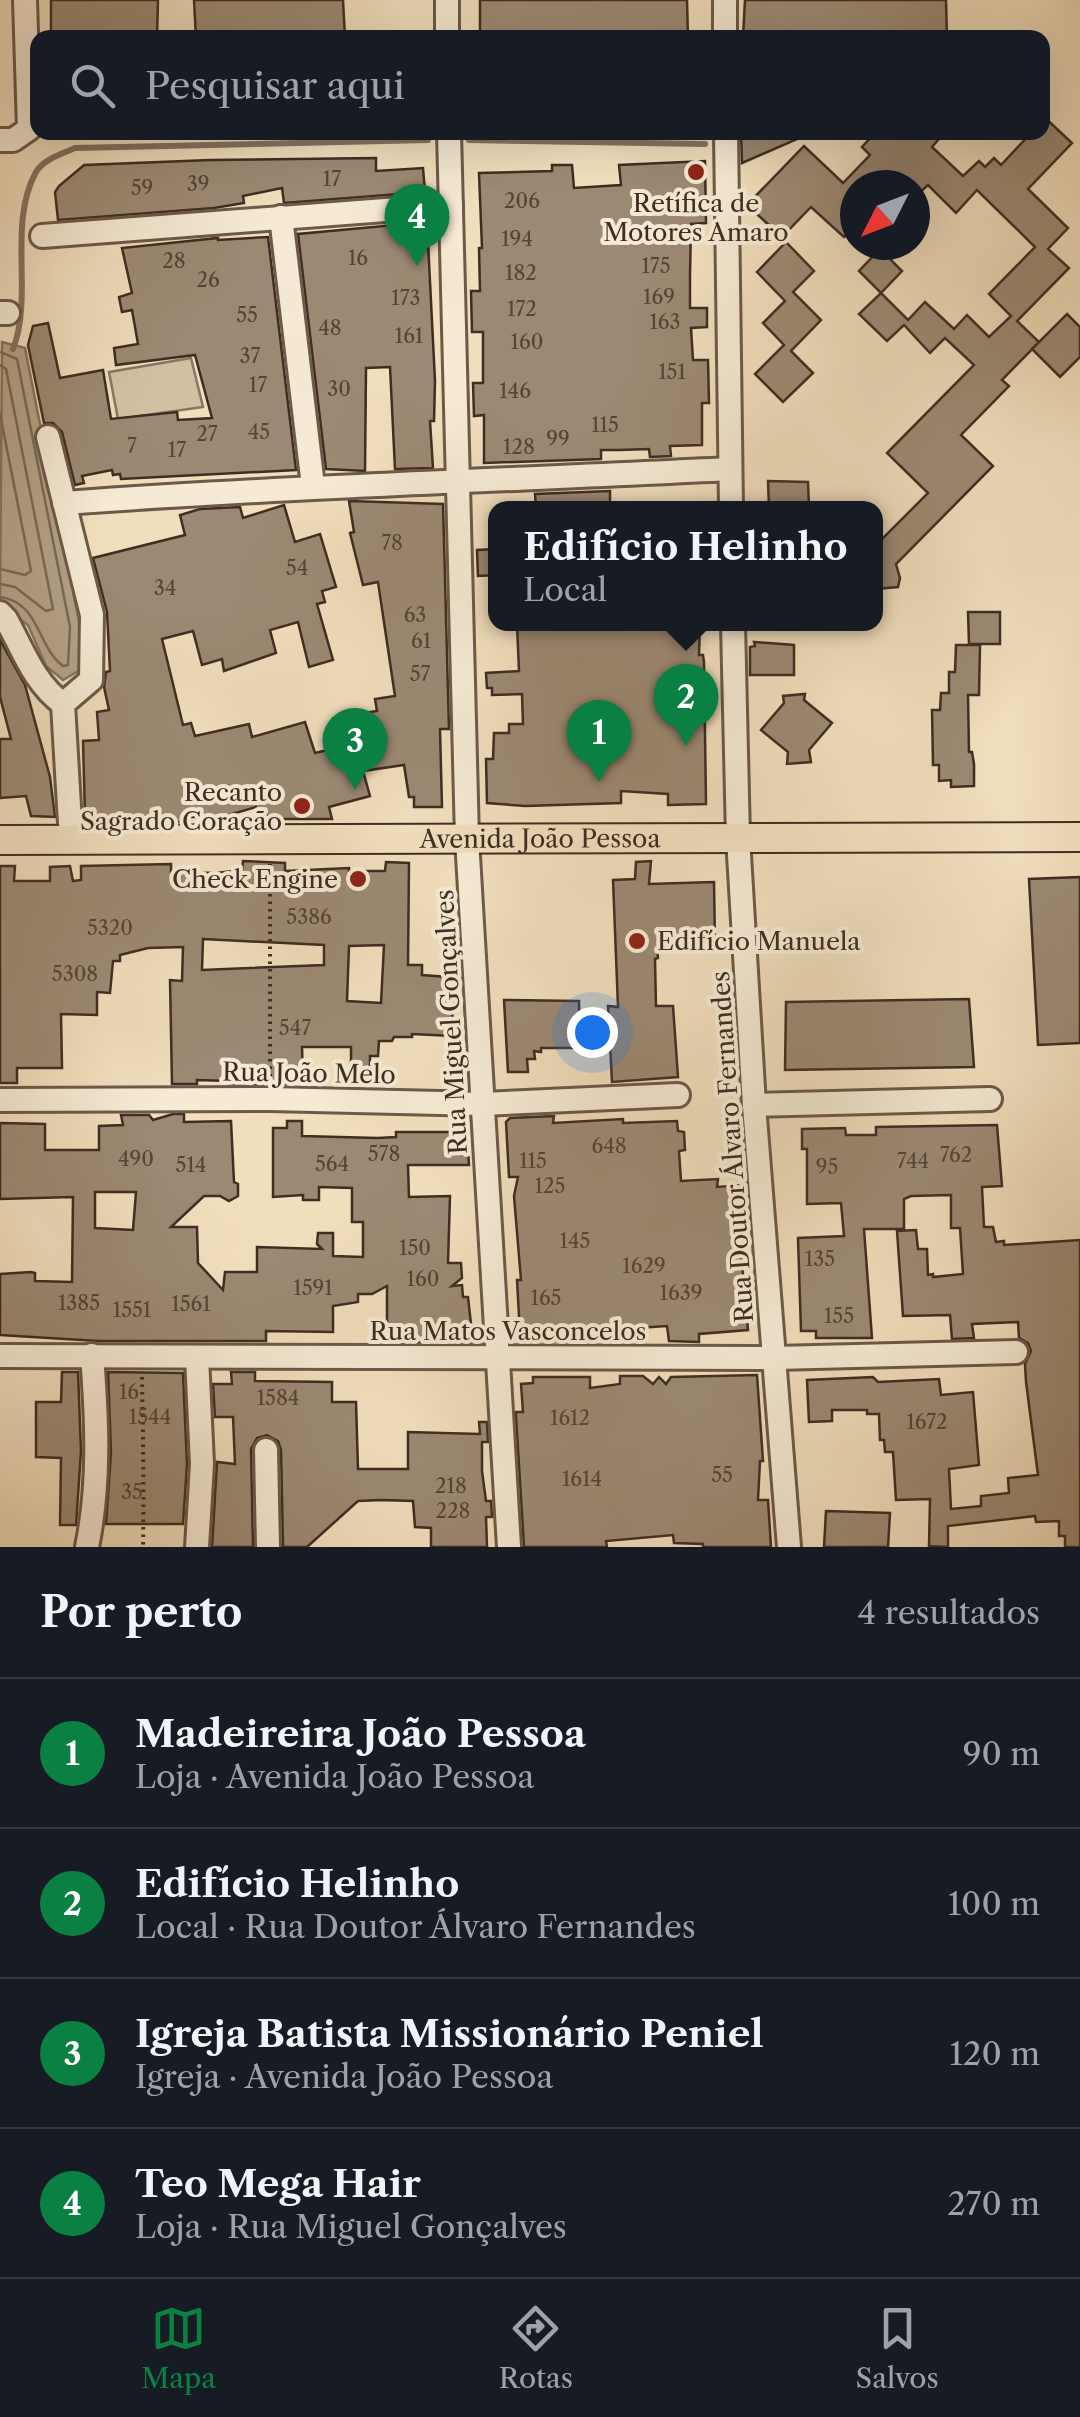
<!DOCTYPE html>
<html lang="pt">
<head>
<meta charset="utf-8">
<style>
	:root { --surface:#171b24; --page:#20242c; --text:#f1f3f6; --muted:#9ea1a6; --line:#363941; --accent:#0b8043 }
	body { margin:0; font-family:"Libre Caslon Text",serif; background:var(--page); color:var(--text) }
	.compass { position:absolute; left:840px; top:170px; width:90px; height:90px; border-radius:50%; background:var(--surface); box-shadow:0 10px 40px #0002; rotate:228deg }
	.you { position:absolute; left:592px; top:1032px; width:35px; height:35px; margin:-25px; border:8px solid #fff; border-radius:50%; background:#1a73e8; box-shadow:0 0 0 15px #1a73e833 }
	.badge { display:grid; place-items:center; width:65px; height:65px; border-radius:50%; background:var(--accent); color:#fff; font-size:32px; font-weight:700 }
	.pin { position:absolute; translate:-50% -82px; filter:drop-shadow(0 2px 5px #0008) }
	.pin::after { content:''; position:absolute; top:52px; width:35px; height:30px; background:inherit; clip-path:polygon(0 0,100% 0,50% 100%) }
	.popup { position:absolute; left:488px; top:501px; width:395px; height:130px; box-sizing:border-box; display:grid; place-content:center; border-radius:20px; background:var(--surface); filter:drop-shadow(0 2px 8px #0005); font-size:32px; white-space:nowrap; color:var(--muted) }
	.popup b { font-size:38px; color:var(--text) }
	.popup::after { content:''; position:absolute; left:50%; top:100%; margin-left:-20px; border:20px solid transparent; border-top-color:var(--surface) }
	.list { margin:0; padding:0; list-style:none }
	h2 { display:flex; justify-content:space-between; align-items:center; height:130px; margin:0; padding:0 40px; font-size:42px }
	h2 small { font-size:32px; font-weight:400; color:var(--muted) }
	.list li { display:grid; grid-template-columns:65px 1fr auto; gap:30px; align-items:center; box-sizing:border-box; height:150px; padding:0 40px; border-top:2px solid var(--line) }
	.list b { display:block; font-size:38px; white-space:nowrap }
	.list p { margin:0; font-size:32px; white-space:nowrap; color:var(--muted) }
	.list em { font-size:32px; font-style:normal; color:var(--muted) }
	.icon { flex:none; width:55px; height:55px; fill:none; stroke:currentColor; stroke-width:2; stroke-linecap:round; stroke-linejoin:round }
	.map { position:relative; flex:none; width:1080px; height:1547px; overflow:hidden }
	.search { position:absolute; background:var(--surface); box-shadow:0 10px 40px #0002; left:30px; right:30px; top:30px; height:110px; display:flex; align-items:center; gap:25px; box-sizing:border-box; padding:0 35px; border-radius:20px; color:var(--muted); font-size:38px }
	.sheet { height:730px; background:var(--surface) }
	nav { display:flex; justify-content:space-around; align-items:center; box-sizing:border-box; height:140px; border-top:2px solid var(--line); background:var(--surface); font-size:28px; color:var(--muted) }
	nav a { display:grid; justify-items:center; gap:5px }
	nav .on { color:var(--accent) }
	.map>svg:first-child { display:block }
</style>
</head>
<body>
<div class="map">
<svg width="1080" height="1547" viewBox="0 0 1080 1547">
	<rect width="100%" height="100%" fill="#f1debd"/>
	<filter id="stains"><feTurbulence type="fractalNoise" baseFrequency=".002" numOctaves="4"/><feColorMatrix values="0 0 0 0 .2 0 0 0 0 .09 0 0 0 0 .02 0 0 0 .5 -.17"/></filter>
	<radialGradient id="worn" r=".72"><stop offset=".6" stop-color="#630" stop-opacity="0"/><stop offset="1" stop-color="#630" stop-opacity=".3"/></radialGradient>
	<polygon fill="#d3c0a3" stroke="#897662" stroke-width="2.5" points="191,358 203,407 118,419 109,372"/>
	<polygon fill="#b4a288" stroke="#85735f" stroke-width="2.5" points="2,342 25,348 80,627 80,670 63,680 46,666 28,625 0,604"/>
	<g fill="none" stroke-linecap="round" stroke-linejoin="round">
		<g stroke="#7a6855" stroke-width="2.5">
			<path d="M0,352l17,7 53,268 -2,38 -5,1c-26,-19 -23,-64 -63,-69"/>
			<polyline points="0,365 6,369 53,609 46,611 15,587 0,584"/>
			<polyline points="0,414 31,571 25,575 0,569"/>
		</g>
		<g stroke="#85735f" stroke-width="6">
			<polyline points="469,140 705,144"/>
			<path d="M13,349c21,-54 -6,-124 23,-177 8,-13 26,-18 39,-24l353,-8"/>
		</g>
	</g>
	<g fill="#9c8973" stroke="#3f2d22" stroke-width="2.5" fill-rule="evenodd">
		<polygon points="51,0 158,0 157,38 132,38 132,32 51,31"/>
		<polygon points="194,0 343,0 345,38 196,38"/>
		<polygon points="480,0 687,0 688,38 480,38"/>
		<polygon points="745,0 946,0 947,38 743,38"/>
		<polygon points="1042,115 1072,143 1028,189 1068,228 1048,249 1069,268 1017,321 1039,342 1002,380 1009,386 961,435 993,466 896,564 900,578 898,587 876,589 876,545 928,493 887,453 974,365 945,338 930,353 904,325 887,341 859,314 881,293 908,320 925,302 954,329 967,315 989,337 1011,316 989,294 1035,247 977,190 956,213 928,185 915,197 915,185 855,185 855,227 844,237 811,207 782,237 747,205 804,146 843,183 870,155 862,147 876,132 945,132 932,147 963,176 979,161 985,167 994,158 1001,165 1032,132 1042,132"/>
		<polygon points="741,132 813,132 742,163"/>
		<polygon points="376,158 376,171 423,168 425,192 284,203 282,188 243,196 244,203 214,208 58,220 55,192 59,186 84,165 210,160"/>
		<polygon points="705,161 706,223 691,224 690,276 690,308 707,308 707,327 691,328 693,360 708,360 709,403 702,403 702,445 670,446 671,456 650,457 649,449 620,450 601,450 601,459 484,463 484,415 474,416 473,383 483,383 483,332 472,332 471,291 480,291 479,248 482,248 479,173 552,171 552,165 572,165 574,188 621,185 619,165"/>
		<polygon points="427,222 435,381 434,421 430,421 433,468 395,469 390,367 366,368 365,471 326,469 298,234"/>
		<polygon points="268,237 296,470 121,479 120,474 113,475 112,470 82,476 84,483 75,485 62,432 53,423 44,423 28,345 33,326 48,323 60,378 103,370 111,419 177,412 178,420 212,418 195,355 116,365 114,348 138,344 132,310 122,312 119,297 132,293 122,248 218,238 218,240"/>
		<polygon points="786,242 814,271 793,292 821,320 791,351 813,373 783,402 755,374 784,345 763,323 785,301 757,272"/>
		<polygon points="880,249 902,271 881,293 859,271"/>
		<polygon points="1067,314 1080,327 1080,357 1060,377 1032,349"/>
		<polygon points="768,481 808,482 809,508 769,508"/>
		<polygon points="610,491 610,508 536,508 535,494"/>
		<polygon points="349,501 443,504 449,729 440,729 442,807 414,807 414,797 409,797 404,765 363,771 370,796 329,807 332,819 272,819 271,816 258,816 256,807 222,817 183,817 184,822 170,822 168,817 85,816 83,741 99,740 97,712 109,710 104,687 106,672 110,671 107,612 93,558 185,535 180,515 200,509 240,507 243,518 284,505 295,542 320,534 336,587 322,591 325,602 317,604 333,660 309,667 298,622 270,630 276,653 224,671 222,659 202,665 193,631 162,639 183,725 191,723 195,736 249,724 252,737 305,722 315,753 369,740 364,713 377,711 375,699 395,696 378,582 363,585 350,533 354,532"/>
		<polygon points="496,549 496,575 478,576 477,550"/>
		<polygon points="968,612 1000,612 1000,644 969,644"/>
		<polygon points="517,624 614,624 614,628 650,630 651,624 700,624 699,655 703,655 704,662 706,804 668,805 668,794 621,791 621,803 525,806 487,803 486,759 493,759 494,733 509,733 509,724 523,724 522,694 492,695 492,688 487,688 486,673 519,671"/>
		<polygon points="0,640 25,685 50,777 55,817 31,816 26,796 0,798 0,739 11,739 0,697"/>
		<polygon points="754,642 794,645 794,675 750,675 750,647 755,646"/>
		<polygon points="956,645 980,645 979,695 968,695 969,752 972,752 974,764 974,786 951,787 951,780 939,781 939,765 933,765 932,710 940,710 941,693 949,693 949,672 955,672"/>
		<polygon points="805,694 804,700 832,723 809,750 811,762 787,764 788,752 761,730 784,703 783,696"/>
		<path d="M243,861l42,2v8l64,-3v3h36l1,-9 23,1 -1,102h14v10l26,2v9h5l-1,50 -40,-2v3h-18l-2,4h-13l-1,15h-8v14h-19v-23h-49l1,33h-17l1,4h-57v-3l-33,-1v4h-25l-2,-104 12,1 1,-34 -35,1 -28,7v6h-7l-3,32 -13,-1v23l-36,-1 1,54h-45v15h-17v-217h15l-1,15h36v-14l20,-1 3,15 8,-1v-14l90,-2v8l45,1 26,-3zM203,939l121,6v20l-122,5zM384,945l-3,58 -34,-2 2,-55z"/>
		<polygon points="651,861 649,884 714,882 715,944 657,947 658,958 655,959 656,1006 673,1006 678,1077 612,1082 608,1006 618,1007 613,880 635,879 636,862"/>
		<polygon points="1080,877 1080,1043 1038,1045 1029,879"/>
		<polygon points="969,999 974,1067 785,1070 786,1002"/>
		<polygon points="504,1000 579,1001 580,1048 541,1048 541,1052 534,1051 535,1059 527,1059 528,1072 508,1072"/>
		<path d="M173,1114h11v8l47,-1 3,61 4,2v12l-9,5 -9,-5h-16l-33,31h26l1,36 25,27 2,-18h32v-25l65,2 -5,-5 1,-11h15v23l30,1v-35h-11v-34l-33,-1v13h-16v-5l-30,2v-69h14v-7h15v15l76,2 18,-1v-5h59v4h12l2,29h-61l1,32 41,-1 -2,67h13l1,15 -10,8 10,-1 1,12h5l5,45h-86v-56l-15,8h-14v8l-25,4v26l-67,-1v10h-168l-98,-6v-61l31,-2 4,1v8l37,1 1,-85 -73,2v-76l45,1v26h54v-24l24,-1 -2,-10h28l4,5zM95,1192h41l-3,38 -38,-2z"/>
		<polygon points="554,1116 553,1123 623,1119 623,1123 677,1121 678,1131 684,1132 685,1150 679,1151 681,1181 718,1179 717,1187 744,1185 746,1220 739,1221 740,1242 748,1330 699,1334 699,1342 669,1341 667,1326 637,1328 638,1336 607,1338 606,1329 576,1331 577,1341 523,1341 523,1334 520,1334 517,1280 521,1280 514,1196 518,1177 509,1177 506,1122 510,1118"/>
		<polygon points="997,1125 1002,1186 982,1187 984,1227 993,1227 996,1242 1004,1241 1004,1245 1080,1240 1080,1547 1065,1547 1065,1536 1059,1536 1059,1521 1036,1522 1035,1516 948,1526 948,1547 929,1546 930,1499 896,1500 893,1452 885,1452 884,1440 880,1440 879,1414 867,1414 867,1410 832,1410 832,1421 809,1422 807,1380 873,1377 878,1382 939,1379 941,1395 973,1392 979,1465 949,1469 951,1509 981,1506 981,1496 1009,1493 1008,1478 1038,1475 1026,1382 1025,1364 1031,1351 1028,1343 1019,1338 1018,1322 972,1324 974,1338 952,1339 950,1315 903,1316 897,1231 916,1230 918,1249 927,1249 928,1275 933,1274 933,1277 963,1274 960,1228 951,1228 951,1195 911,1196 904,1199 904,1229 864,1229 872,1338 816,1338 816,1331 801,1331 798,1238 844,1236 841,1203 807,1204 807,1149 802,1149 802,1129 845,1128 846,1135 876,1135 876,1127"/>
		<polygon points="62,1372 78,1372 81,1451 76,1525 60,1525 61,1458 36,1457 36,1402 61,1402"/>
		<polygon points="108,1372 183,1373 187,1464 183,1524 106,1524 111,1452"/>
		<polygon points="231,1372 255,1372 255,1381 332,1382 332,1402 356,1402 358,1469 408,1469 408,1432 480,1434 479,1422 487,1422 488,1442 482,1442 482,1471 486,1501 491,1501 492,1517 486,1517 487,1547 431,1547 431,1528 415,1527 413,1501 381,1500 358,1501 307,1547 283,1547 281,1450 278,1441 267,1435 257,1438 251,1449 253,1547 212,1547 217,1462 235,1464 233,1417 215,1417 213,1384 232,1384"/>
		<polygon points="757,1375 763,1461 760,1461 758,1500 768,1500 771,1547 703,1547 703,1544 674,1543 673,1535 606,1541 607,1547 524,1547 516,1416 516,1412 523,1412 521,1384 533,1383 533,1377 590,1377 590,1388 620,1384 620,1376 643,1376 653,1384 659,1377 666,1384 671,1377"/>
		<polygon points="826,1511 890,1513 888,1547 824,1547"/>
	</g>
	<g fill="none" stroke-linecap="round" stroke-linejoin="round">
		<defs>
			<g id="minor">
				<polyline points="447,0 447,38"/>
				<polyline points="725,0 725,38"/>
				<polyline points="449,132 467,839 509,1547"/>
				<polyline points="726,132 731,508"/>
				<polyline points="0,140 13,140 29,129 25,0"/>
				<polyline points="281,217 313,486"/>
				<polyline points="42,236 451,205"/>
				<polyline points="0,313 8,313"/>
				<polyline points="48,437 92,615 91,680 63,704 71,840"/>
				<path d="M64,503c222,-16 444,-23 666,-34"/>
				<path d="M0,613l6,6c17,31 28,64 57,85"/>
				<polyline points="733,624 738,838 754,1105 789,1547"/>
				<polyline points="0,1100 270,1099 483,1104 678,1095"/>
				<polyline points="754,1105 990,1099"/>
				<polyline points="0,1356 775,1358 1016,1352"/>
				<polyline points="266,1450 268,1547"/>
				<path d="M87,1547c13,-64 10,-127 5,-192"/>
				<polyline points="197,1547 202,1464 197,1357"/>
			</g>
			<g id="major">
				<path id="s1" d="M0,840l1080,-3"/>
			</g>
		</defs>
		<use href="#minor" stroke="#6c5949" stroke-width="28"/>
		<use href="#major" stroke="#3f2d22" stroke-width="32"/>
		<g stroke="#3f2d22" stroke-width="4" stroke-dasharray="2.5 5" stroke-linecap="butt">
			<polyline points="270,864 270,1079"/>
			<path d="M142,1377c1,57 2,113 1,170"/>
		</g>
		<use href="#minor" stroke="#f6ead4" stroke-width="22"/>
		<use href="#major" stroke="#f1debd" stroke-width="28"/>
	</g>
	<g fill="#8f2418" stroke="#f6ead4" stroke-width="4">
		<circle cx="696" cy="172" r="10"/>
		<circle cx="302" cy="806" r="10"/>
		<circle cx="358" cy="879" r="10"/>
		<circle cx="637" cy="941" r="10"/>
	</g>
	<g text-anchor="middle" stroke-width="8" stroke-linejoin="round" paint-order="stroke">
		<g font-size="20" fill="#564436">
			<text x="332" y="186">17</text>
			<text x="198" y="191">39</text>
			<text x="142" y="195">59</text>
			<text x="522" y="208">206</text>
			<text x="517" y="246">194</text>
			<text x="358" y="265">16</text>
			<text x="174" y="268">28</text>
			<text x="656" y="273">175</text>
			<text x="521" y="280">182</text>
			<text x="208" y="287">26</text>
			<text x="659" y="304">169</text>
			<text x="406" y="305">173</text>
			<text x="522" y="316">172</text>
			<text x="247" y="322">55</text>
			<text x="665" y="329">163</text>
			<text x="330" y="335">48</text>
			<text x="409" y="343">161</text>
			<text x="527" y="349">160</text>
			<text x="250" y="363">37</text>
			<text x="672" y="379">151</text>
			<text x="258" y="392">17</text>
			<text x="339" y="396">30</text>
			<text x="515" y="398">146</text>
			<text x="605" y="432">115</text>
			<text x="259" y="439">45</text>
			<text x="207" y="441">27</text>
			<text x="558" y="446">99</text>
			<text x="132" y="453">7</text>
			<text x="519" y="454">128</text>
			<text x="177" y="457">17</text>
			<text x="392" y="550">78</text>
			<text x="297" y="575">54</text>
			<text x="165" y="595">34</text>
			<text x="415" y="622">63</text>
			<text x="421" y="648">61</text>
			<text x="420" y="681">57</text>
			<text x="309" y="924">5386</text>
			<text x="110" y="935">5320</text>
			<text x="75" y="981">5308</text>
			<text x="295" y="1035">547</text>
			<text x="609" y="1153">648</text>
			<text x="384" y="1161">578</text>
			<text x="956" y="1162">762</text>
			<text x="136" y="1166">490</text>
			<text x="533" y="1168">115</text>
			<text x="913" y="1168">744</text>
			<text x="332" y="1171">564</text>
			<text x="191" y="1172">514</text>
			<text x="827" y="1174">95</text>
			<text x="550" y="1193">125</text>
			<text x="575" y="1248">145</text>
			<text x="415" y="1255">150</text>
			<text x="820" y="1266">135</text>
			<text x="644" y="1273">1629</text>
			<text x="423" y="1286">160</text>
			<text x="313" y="1295">1591</text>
			<text x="681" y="1300">1639</text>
			<text x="546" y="1305">165</text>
			<text x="79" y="1310">1385</text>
			<text x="191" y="1311">1561</text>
			<text x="132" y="1317">1551</text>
			<text x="839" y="1323">155</text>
			<text x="129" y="1399">16</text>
			<text x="278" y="1405">1584</text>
			<text x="150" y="1424">1544</text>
			<text x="570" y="1425">1612</text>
			<text x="927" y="1429">1672</text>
			<text x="722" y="1482">55</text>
			<text x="582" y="1486">1614</text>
			<text x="451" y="1493">218</text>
			<text x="132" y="1499">35</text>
			<text x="453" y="1518">228</text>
		</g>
		<g font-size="25" fill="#3f2d22" stroke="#f6ead4" text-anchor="end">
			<text x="696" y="212" text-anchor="middle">Retífica de<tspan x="696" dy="29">Motores Amaro</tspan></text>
			<text x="282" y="801">Recanto<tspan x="282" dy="29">Sagrado Coração</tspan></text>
			<text x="338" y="888">Check Engine</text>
			<text x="657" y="950" text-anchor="start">Edifício Manuela</text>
		</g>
		<g font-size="25" fill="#3f2d22" stroke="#f6ead4">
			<text dy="9" stroke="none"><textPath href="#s1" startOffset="540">Avenida João Pessoa</textPath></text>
			<text transform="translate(451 1022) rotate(-93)" y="9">Rua Miguel Gonçalves</text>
			<text transform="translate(309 1073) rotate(1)" y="9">Rua João Melo</text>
			<text transform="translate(732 1147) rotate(-94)" y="9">Rua Doutor Álvaro Fernandes</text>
			<text x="508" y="1340">Rua Matos Vasconcelos</text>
		</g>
	</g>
	<rect width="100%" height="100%" filter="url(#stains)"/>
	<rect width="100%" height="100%" fill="url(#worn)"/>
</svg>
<svg class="compass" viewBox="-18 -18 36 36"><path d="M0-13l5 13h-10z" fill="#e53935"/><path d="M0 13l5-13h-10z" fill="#9ea1a6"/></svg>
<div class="you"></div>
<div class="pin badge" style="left:599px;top:782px">1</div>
<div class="pin badge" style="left:686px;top:746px">2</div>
<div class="popup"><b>Edifício Helinho</b>Local</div>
<div class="pin badge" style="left:355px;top:790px">3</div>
<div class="pin badge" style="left:417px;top:266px">4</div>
<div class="search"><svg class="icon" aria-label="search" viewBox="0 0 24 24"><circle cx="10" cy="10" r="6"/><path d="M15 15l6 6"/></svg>Pesquisar aqui</div>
</div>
<section class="sheet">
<h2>Por perto<small>4 resultados</small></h2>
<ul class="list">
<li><span class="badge">1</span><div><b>Madeireira João Pessoa</b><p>Loja · Avenida João Pessoa</p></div><em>90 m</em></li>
<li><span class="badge">2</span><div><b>Edifício Helinho</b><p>Local · Rua Doutor Álvaro Fernandes</p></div><em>100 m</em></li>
<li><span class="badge">3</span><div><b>Igreja Batista Missionário Peniel</b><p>Igreja · Avenida João Pessoa</p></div><em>120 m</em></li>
<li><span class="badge">4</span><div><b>Teo Mega Hair</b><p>Loja · Rua Miguel Gonçalves</p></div><em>270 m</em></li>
</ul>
</section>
<nav>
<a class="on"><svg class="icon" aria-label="map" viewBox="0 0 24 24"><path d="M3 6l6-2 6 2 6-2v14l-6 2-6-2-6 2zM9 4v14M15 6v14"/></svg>Mapa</a>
<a><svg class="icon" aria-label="directions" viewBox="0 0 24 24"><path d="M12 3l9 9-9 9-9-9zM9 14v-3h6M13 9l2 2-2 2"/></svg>Rotas</a>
<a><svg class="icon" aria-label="saved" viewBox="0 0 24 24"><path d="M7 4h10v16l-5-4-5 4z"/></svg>Salvos</a>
</nav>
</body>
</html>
